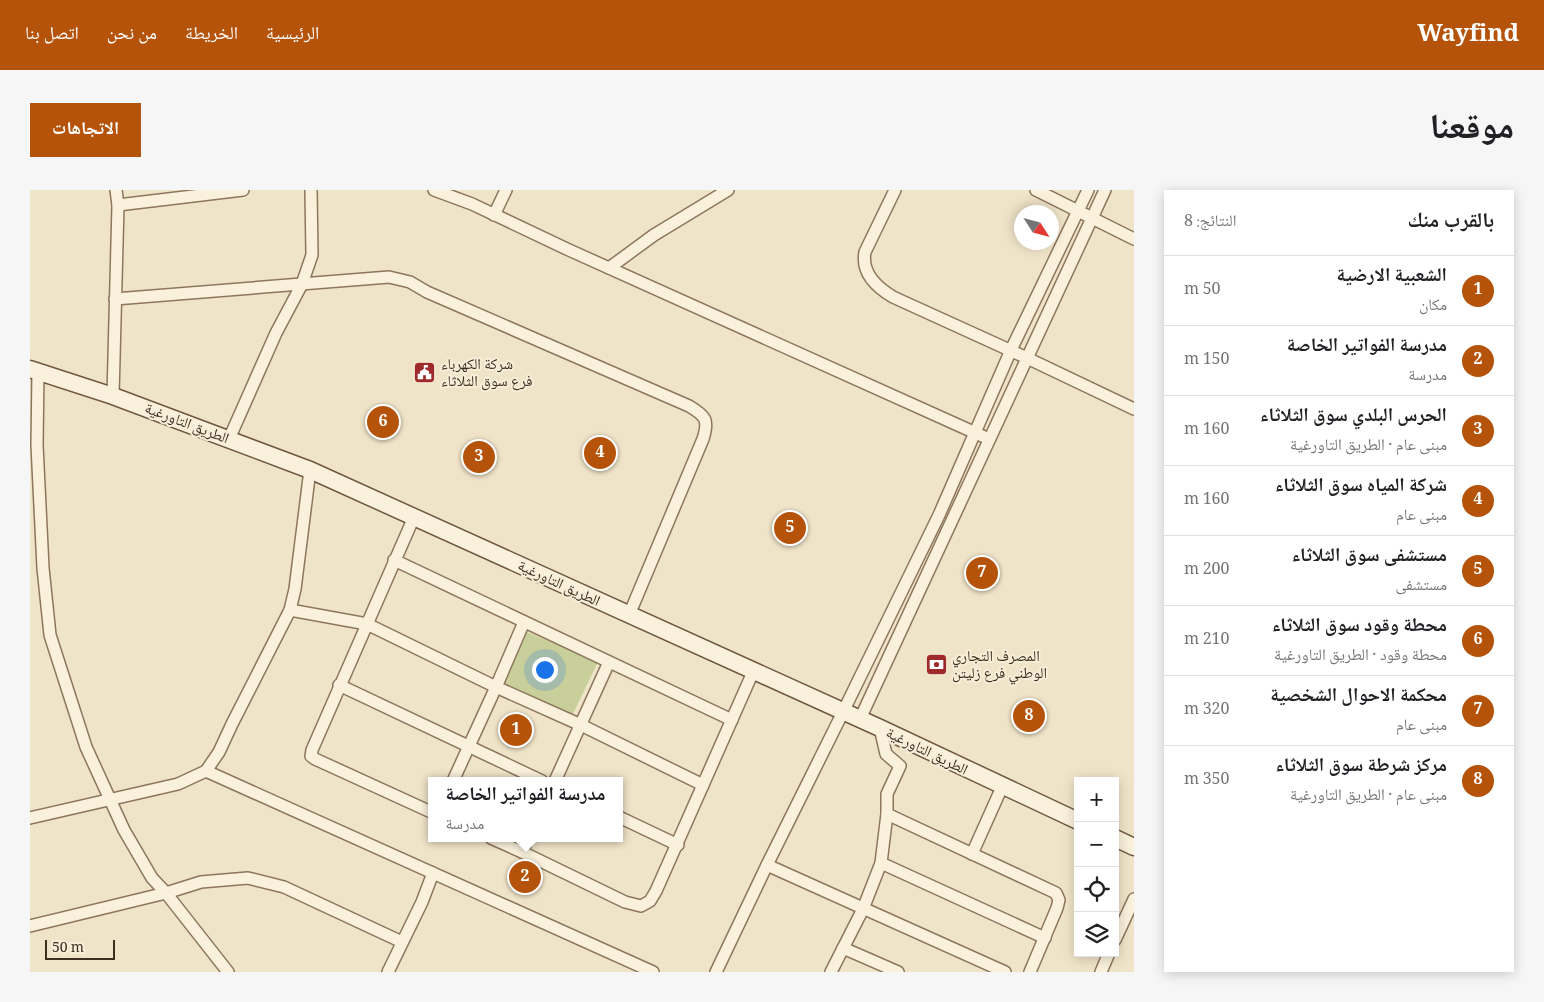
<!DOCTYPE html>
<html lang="ar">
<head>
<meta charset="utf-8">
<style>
	:root { --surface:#fff; --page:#f6f6f6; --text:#202124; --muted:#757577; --line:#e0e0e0; --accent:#b45309 }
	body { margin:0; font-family:Georgia,"Noto Naskh Arabic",serif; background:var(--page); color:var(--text); direction:rtl }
	.controls { position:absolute; right:15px; bottom:15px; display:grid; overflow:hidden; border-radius:0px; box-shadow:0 2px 12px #0003 }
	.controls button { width:45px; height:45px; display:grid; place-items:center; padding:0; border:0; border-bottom:1px solid var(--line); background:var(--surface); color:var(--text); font:25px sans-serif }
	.compass { position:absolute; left:984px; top:15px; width:45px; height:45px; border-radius:50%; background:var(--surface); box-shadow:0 2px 12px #0003; rotate:126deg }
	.scale { position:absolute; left:15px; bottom:12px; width:70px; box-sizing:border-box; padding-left:5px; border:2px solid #3d2e20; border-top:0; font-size:14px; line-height:18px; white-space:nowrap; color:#3d2e20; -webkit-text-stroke:4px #f7eed8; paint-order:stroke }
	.you { position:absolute; left:514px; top:479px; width:18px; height:18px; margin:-12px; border:4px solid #fff; border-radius:50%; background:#1a73e8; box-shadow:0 0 0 8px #1a73e833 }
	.badge { display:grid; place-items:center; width:32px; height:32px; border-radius:50%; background:var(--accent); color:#fff; font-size:16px; font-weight:700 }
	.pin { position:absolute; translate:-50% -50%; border:2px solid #fff; box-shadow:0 1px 5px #0006 }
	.popup { position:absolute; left:398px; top:587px; width:195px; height:65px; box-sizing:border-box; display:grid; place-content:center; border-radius:0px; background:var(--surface); filter:drop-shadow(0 1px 4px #0005); font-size:16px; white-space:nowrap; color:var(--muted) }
	.popup b { font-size:19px; color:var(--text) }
	.popup::after { content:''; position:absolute; left:50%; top:100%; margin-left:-10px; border:10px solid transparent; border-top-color:var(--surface) }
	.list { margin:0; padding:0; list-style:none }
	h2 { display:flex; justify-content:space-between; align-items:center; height:65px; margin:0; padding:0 20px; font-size:21px }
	h2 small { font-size:16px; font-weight:400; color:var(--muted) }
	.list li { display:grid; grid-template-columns:32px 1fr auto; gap:15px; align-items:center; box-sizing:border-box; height:70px; padding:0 20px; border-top:1px solid var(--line) }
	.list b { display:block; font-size:19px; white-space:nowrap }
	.list p { margin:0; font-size:16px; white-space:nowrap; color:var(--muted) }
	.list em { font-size:16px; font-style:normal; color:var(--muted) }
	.icon { flex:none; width:28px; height:28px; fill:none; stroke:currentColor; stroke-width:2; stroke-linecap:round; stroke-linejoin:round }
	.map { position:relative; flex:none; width:1104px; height:782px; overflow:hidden; direction:ltr; border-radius:0px }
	header { display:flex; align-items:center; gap:30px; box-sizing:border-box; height:70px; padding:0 25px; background:var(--accent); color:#fff }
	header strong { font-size:24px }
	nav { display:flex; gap:28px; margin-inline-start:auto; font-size:18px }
	.intro { display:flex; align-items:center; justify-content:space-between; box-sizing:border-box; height:120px; padding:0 30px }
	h1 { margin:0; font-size:35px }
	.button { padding:12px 22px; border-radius:0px; background:var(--accent); color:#fff; font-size:18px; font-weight:700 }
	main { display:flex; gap:30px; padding:0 30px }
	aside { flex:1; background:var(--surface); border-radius:0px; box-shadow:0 2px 12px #0003 }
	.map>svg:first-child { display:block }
</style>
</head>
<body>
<header>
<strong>Wayfind</strong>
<nav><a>الرئيسية</a><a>الخريطة</a><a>من نحن</a><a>اتصل بنا</a></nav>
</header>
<div class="intro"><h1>موقعنا</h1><a class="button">الاتجاهات</a></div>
<main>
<aside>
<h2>بالقرب منك<small>النتائج: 8</small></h2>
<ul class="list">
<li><span class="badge">1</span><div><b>الشعبية الارضية</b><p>مكان</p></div><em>50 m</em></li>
<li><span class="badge">2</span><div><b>مدرسة الفواتير الخاصة</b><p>مدرسة</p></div><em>150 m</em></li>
<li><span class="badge">3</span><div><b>الحرس البلدي سوق الثلاثاء</b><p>مبنى عام · الطريق التاورغية</p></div><em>160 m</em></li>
<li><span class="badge">4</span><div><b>شركة المياه سوق الثلاثاء</b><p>مبنى عام</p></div><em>160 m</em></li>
<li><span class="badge">5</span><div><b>مستشفى سوق الثلاثاء</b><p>مستشفى</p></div><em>200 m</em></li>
<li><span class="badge">6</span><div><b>محطة وقود سوق الثلاثاء</b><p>محطة وقود · الطريق التاورغية</p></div><em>210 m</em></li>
<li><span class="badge">7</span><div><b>محكمة الاحوال الشخصية</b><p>مبنى عام</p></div><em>320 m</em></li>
<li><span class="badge">8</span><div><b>مركز شرطة سوق الثلاثاء</b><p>مبنى عام · الطريق التاورغية</p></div><em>350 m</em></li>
</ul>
</aside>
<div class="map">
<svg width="1104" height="782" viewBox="0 0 1104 782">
	<rect width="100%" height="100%" fill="#f0e4c8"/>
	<polygon fill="#c9cf9b" points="495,441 568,472 541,528 469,494"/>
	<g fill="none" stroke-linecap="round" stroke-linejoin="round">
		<defs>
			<g id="street">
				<polyline points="404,0 442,14 539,60 959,249"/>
				<path d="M865,0l-30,62c-4,21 11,35 28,45l134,61 107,51"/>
				<polyline points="1006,0 1104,49"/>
				<polyline points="88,15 213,0"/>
				<polyline points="464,25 476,0"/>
				<polyline points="579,78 624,45 698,0"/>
				<path d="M85,109l274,-22 21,5 17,10 262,114c17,10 20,14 14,33l-74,176"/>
				<polyline points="8,182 7,255 13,378 20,445 56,557 94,640 122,688 136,703 198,782"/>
				<polyline points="83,206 88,15 86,0"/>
				<polyline points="199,249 246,143 272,94 282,65 281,0"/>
				<polyline points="384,327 282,560 281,566 285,569 401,622"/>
				<polyline points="364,370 702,530"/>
				<polyline points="260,420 337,434 466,497 551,535 673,595"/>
				<polyline points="309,495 512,591"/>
				<polyline points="830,529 1075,0"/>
				<polyline points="176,581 623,782"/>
				<polyline points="423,591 466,497 494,432"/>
				<polyline points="525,591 579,472"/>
				<polyline points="857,624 1026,703 1029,710 1027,718 1000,782"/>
				<polyline points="589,627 648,655"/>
				<polyline points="0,628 148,594 176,581 189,562 202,534 260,420 265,399 280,280"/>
				<polyline points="461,648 492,662 595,712 611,716 620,711 626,701 723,482"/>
				<polyline points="492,662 498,648"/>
				<polyline points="942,664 972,597"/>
				<polyline points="851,673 1015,748"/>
				<polyline points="737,675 975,782"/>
				<polyline points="0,736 136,703 171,692 218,688 254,697 372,752"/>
				<polyline points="1085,750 1104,709"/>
				<polyline points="813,758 868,782"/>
				<polyline points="358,782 392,712 403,683"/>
				<polyline points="686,782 737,675 813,522 909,325 981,160 1058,0"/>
				<polyline points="801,782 833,719 851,673 857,624 857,604 870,576 856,564 850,538"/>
				<polyline points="1071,782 1079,763"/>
			</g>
			<g id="secondary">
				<polyline points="0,179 83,206 280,280 850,538 1048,631"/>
				<polyline points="1085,648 1104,657"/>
			</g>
		</defs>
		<use href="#street" stroke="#8d765c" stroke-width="14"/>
		<use href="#secondary" stroke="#6f573f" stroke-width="19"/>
		<use href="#street" stroke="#faf1dc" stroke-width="11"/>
		<use href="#secondary" stroke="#faf1dc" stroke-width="16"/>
	</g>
	<defs>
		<symbol id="civic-square" viewBox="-11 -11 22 22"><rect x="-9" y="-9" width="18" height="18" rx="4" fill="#9e2a2b" stroke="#f7eed8"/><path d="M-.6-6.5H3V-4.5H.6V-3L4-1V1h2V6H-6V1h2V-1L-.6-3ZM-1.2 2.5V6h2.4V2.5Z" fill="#fff"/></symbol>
		<symbol id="bank-square" viewBox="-11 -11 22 22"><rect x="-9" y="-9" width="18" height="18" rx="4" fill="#9e2a2b" stroke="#f7eed8"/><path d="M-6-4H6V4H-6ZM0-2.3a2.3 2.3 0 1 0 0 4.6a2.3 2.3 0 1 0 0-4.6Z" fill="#fff"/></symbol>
	</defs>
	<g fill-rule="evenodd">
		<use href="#civic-square" x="382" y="170" width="25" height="25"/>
		<use href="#bank-square" x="894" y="462" width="25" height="25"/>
	</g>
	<g text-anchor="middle" stroke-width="4" stroke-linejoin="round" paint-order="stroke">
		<g font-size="15" fill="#3d2e20" stroke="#f7eed8" text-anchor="start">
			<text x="411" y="179">شركة الكهرباء<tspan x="411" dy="17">فرع سوق الثلاثاء</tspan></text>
			<text x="922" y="471">المصرف التجاري<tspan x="922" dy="17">الوطني فرع زليتن</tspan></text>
		</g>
		<g font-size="15" fill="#3d2e20" stroke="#f7eed8">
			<text transform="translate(157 233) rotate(21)" y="5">الطريق التاورغية</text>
			<text transform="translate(529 393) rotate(25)" y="5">الطريق التاورغية</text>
			<text transform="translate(897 561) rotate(26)" y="5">الطريق التاورغية</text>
		</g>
	</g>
</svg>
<div class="controls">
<button>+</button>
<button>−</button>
<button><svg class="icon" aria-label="locate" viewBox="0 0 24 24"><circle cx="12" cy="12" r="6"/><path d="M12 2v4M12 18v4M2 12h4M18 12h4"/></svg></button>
<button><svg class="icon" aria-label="layers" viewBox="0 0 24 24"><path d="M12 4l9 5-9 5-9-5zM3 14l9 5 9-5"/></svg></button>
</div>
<svg class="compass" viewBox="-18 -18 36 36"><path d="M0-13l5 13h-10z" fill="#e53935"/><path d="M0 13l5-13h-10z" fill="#757577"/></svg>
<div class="scale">50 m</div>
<div class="you"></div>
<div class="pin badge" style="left:486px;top:540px">1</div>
<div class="pin badge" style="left:495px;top:687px">2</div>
<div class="popup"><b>مدرسة الفواتير الخاصة</b>مدرسة</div>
<div class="pin badge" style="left:449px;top:267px">3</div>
<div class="pin badge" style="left:570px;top:263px">4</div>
<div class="pin badge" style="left:760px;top:338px">5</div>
<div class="pin badge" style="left:353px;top:232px">6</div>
<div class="pin badge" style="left:952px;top:383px">7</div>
<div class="pin badge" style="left:999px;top:526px">8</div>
</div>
</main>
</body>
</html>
